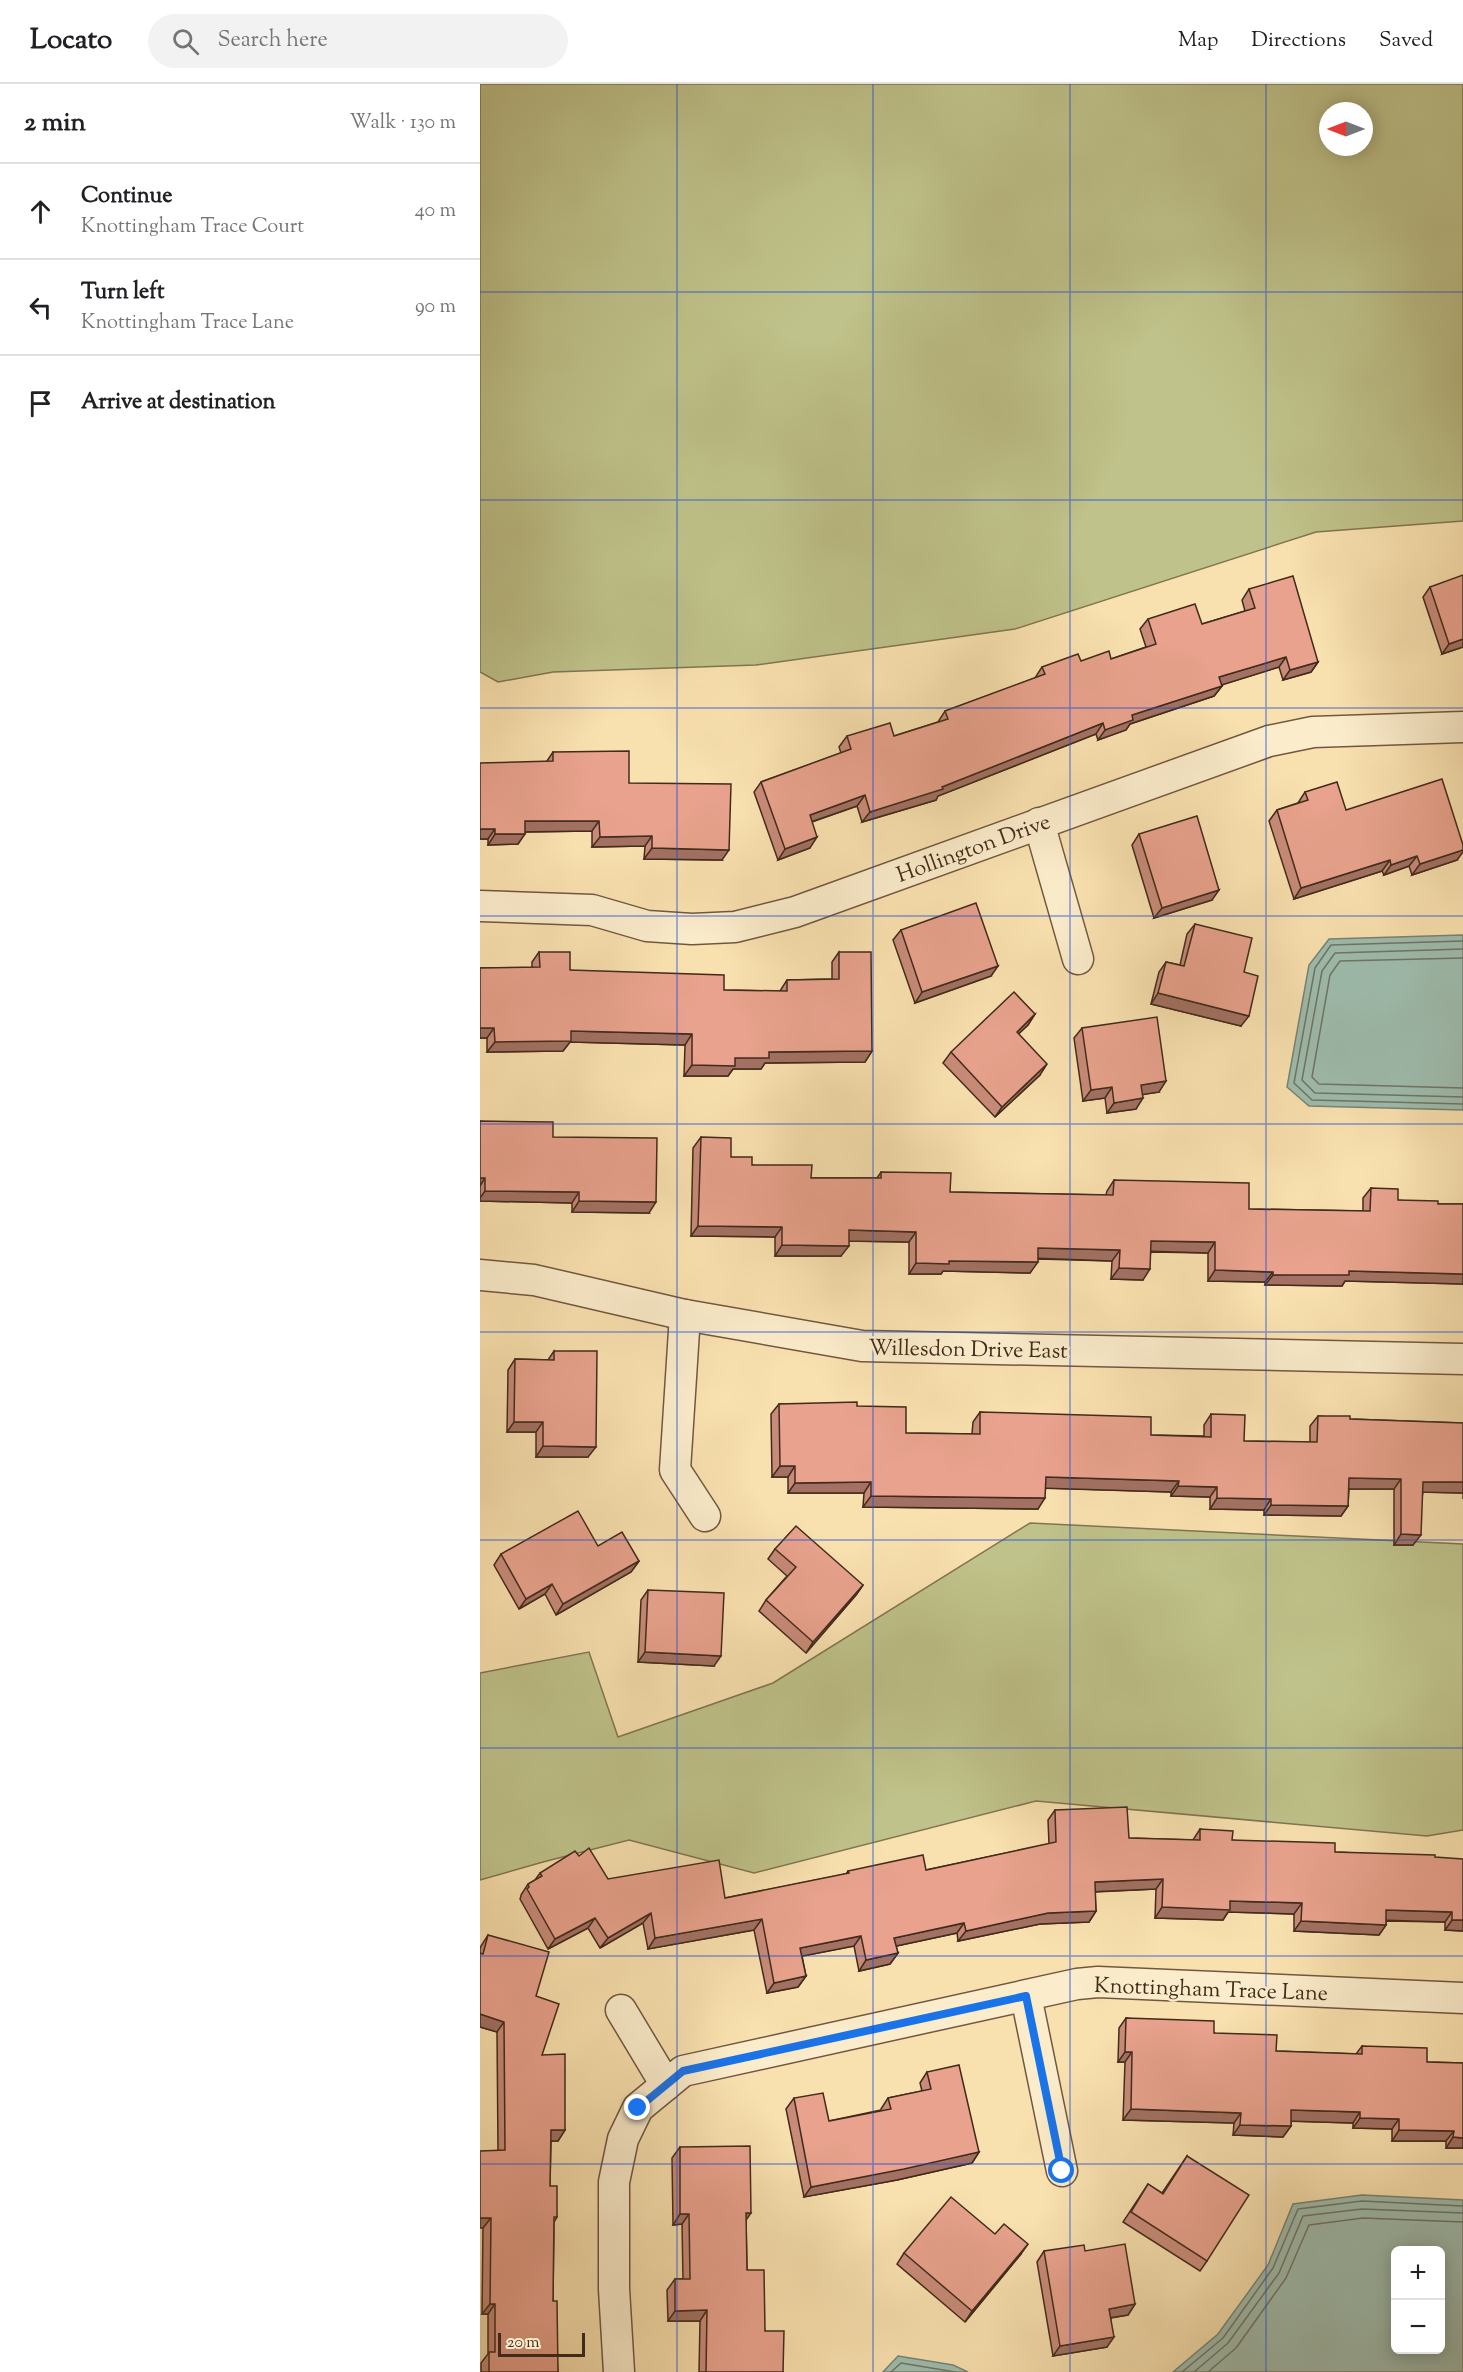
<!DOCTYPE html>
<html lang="en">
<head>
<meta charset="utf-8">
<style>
	:root { --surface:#fff; --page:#f2f2f2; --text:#202124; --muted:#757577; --line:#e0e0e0 }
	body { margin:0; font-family:"Sorts Mill Goudy",serif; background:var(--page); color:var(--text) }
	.controls { position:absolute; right:18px; bottom:18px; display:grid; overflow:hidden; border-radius:9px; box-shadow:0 3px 15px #0003 }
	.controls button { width:54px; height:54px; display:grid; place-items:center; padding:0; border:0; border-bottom:2px solid var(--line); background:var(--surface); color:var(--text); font:30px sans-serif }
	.compass { position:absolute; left:839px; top:18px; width:54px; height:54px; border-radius:50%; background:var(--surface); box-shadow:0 3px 15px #0003; rotate:270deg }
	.scale { position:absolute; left:18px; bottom:15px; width:87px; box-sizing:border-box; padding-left:6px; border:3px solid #422b1b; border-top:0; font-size:16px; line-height:21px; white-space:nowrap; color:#422b1b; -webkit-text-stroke:4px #fbeccb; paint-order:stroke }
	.stop { position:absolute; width:18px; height:18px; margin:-14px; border:4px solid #1a73e8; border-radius:50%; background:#fff }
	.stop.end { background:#1a73e8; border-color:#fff; box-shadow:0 2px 6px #0008 }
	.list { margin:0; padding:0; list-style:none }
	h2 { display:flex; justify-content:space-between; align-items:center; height:78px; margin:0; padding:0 24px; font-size:26px }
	h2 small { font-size:20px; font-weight:400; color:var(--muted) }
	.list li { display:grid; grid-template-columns:39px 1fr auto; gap:18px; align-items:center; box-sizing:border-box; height:96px; padding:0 24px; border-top:2px solid var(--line) }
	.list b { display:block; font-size:22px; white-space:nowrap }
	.list p { margin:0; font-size:20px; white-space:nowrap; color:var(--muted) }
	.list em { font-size:20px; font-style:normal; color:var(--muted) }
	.icon { flex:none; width:33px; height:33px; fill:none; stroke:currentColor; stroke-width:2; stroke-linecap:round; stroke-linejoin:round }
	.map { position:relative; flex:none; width:983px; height:2288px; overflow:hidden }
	header { display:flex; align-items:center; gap:36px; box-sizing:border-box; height:84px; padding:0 30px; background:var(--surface); border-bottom:2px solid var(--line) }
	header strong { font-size:28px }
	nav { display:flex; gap:33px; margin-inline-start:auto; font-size:21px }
	.search { width:420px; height:54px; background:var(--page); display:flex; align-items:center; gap:15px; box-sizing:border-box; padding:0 21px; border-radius:33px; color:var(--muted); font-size:22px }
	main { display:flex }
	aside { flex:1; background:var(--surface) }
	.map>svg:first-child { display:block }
</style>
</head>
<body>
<header>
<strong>Locato</strong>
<div class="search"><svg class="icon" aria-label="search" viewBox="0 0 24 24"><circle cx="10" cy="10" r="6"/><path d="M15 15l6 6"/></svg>Search here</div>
<nav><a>Map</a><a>Directions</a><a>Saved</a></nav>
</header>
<main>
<aside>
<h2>2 min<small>Walk · 130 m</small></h2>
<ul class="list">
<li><svg class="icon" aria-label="ahead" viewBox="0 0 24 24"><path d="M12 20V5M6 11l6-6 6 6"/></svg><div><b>Continue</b><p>Knottingham Trace Court</p></div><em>40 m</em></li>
<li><svg class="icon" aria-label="left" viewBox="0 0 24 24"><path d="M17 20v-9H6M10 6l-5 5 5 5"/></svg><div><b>Turn left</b><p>Knottingham Trace Lane</p></div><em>90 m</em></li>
<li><svg class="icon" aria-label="arrive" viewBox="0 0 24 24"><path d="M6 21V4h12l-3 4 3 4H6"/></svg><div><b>Arrive at destination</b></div></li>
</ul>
</aside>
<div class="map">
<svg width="983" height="2288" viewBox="0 0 983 2288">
	<rect width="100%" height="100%" fill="#f9e1af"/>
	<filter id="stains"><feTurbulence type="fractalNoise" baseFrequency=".00333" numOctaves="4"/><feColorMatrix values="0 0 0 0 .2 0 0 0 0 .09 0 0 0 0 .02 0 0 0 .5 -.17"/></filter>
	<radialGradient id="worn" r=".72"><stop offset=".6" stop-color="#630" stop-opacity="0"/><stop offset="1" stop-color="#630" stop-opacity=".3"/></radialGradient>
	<g fill="#bfc28a" stroke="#807652" stroke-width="1.5" fill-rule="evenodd">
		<path d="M0,0h983v437l-147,11 -301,97 -259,36 -203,7 -55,10 -18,-10zM848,27h36v36h-36z"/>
		<polygon points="550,1439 983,1460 983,1746 947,1752 556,1717 274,1789 149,1756 63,1778 0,1796 0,1589 109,1568 138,1653 293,1599"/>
	</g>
	<g fill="#9ebdaf" stroke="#798374" stroke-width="1.5" fill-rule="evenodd">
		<polygon points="983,851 983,1026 829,1022 807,1003 829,881 849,855"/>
		<path d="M882,2111l101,5v172h-290l45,-38 50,-69 25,-61zM960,2166v100h-44v-100z"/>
		<polygon points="418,2272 473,2281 488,2288 403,2288"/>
	</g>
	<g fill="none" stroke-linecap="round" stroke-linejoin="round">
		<g stroke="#707465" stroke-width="1.5">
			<polyline points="983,857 851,861 835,884 814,999 832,1016 983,1020"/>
			<polyline points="983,865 855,869 842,887 822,996 835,1009 983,1013"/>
			<polyline points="983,874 860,877 850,891 832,993 839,1000 983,1004"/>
			<polyline points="411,2288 421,2279 475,2288"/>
			<polyline points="702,2288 743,2254 793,2184 818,2125 882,2117 983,2122"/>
			<polyline points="714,2288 748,2259 799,2189 823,2132 882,2125 983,2129"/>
			<polyline points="728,2288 756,2264 806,2194 829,2141 883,2134 983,2138"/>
		</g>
		<defs>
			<g id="minor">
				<polyline points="559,739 598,875"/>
				<polyline points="0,822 112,826 167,842 212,845 255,843 315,828 789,657 833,648 983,643"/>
				<polyline points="0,1191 54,1196 205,1231 382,1262 983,1275"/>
				<polyline points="205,1231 195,1386 225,1432"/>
				<polyline points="546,1912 582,2087"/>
				<polyline points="141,1926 186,2001"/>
				<polyline points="139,2288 134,2205 134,2098 143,2055 158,2024 203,1987 597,1900 618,1898 983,1914"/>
			</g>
		</defs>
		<use href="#minor" stroke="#705840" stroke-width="33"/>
		<use href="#minor" stroke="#fbeccb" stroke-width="30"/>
	</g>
	<g fill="#c88b79" stroke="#422b1b" stroke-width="1.5">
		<polygon points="950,503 983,563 962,570 943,513"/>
		<polygon points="769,505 838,578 831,588 803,596 799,583 741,601 742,602 734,612 650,640 646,646 618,656 616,650 458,712 456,716 382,738 377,722 332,738 330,764 298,776 274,708 281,698 361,669 359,663 367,652 414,652 458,638 465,627 555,594 562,583 601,577 631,575 666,563 660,545 668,535 722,540 765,527 762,516"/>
		<polygon points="73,668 149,699 242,776 164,775 165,762 112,763 112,747 45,748 38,760 8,761 8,755 0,755 67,677"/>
		<polygon points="825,708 866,726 977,776 932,791 929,782 904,791 902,787 814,815 789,737 797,726 818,719"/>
		<polygon points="659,750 732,816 674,834 652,761"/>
		<polygon points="715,840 764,888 761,942 671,920 679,888 686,878 700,881 707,850"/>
		<polygon points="421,846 511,892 435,919 413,856"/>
		<polygon points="59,868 90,886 244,906 300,907 307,896 352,895 352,878 359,868 392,967 385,978 285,979 281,985 253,985 248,992 204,992 205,961 90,958 83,967 7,968 7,954 0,954 0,884 52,884 52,878"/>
		<polygon points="555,930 548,941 538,950 560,991 515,1033 463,979 471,968"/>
		<polygon points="602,944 679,1008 663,1010 656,1025 627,1029 625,1014 603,1017 594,954"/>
		<polygon points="0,1037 73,1053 169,1129 92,1128 92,1119 0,1117"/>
		<polygon points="221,1053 251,1073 272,1081 331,1094 397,1094 401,1088 470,1108 626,1111 627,1107 634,1096 769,1125 883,1127 883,1114 891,1104 918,1116 958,1120 983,1120 983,1200 865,1197 862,1202 785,1201 785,1198 728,1197 728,1169 671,1168 663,1196 631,1195 632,1177 558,1175 550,1189 463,1187 461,1190 429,1190 429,1158 369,1157 361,1172 295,1172 295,1153 211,1152 213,1064"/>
		<polygon points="74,1267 108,1373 56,1373 56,1348 27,1348 28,1286 35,1275 68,1276"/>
		<polygon points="299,1320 377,1322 426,1349 492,1350 493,1338 500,1328 671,1351 724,1352 724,1341 731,1330 764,1357 830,1358 830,1342 838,1332 870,1335 983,1339 983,1415 983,1409 943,1408 933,1461 914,1461 914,1405 869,1405 868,1422 861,1432 784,1431 784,1426 730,1425 730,1413 691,1412 691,1408 566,1404 558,1425 383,1423 384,1409 308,1409 308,1393 292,1393 291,1330"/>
		<polygon points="118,1462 159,1477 151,1488 76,1531 65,1510 39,1525 14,1481 21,1470"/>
		<polygon points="295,1465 383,1501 376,1511 326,1569 279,1527 286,1516 307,1492 288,1475"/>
		<polygon points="168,1506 234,1582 158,1578 161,1516"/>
		<polygon points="575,1726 649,1754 713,1756 720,1745 752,1756 855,1768 955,1773 983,1847 965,1846 965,1838 906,1837 906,1841 899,1851 814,1847 814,1830 748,1828 743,1836 675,1834 676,1805 615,1808 616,1827 609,1838 560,1840 478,1857 477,1849 416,1862 418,1869 410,1880 379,1887 374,1862 322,1872 326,1892 318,1903 287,1909 274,1846 168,1865 163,1839 120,1864 108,1844 68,1865 40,1815 41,1812 41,1811 48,1800 55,1796 60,1789 99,1772 128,1795 245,1814 366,1790 368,1787 446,1786 569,1760 568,1736"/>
		<polygon points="8,1851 56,1912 62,1971 85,2046 78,2057 71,2057 70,2102 77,2133 74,2138 73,2217 78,2288 1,2288 1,2279 8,2270 8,2230 2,2230 3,2144 18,2066 17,1948 0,1943 0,1865 1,1862"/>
		<polygon points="646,1934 734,1949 796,1967 876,1970 882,1962 947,1978 983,1979 983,2064 966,2064 966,2057 912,2057 912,2045 873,2044 873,2039 811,2037 811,2042 803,2053 753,2051 754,2039 643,2036 645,1978 638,1978 639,1944"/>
		<polygon points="447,1988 499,2068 492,2079 417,2096 324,2113 306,2025 314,2014 349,2037 401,2026 401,2025 408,2014 442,2007 440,1999"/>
		<polygon points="200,2063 266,2136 267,2186 285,2247 303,2288 219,2288 220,2237 188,2237 187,2206 195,2195 203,2195 202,2140 193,2141 192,2074"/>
		<polygon points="707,2072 727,2177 720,2187 643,2138 668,2100 682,2109"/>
		<polygon points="515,2150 541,2170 485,2238 417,2180 424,2169"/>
		<polygon points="564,2167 605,2167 655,2220 648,2231 631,2234 627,2263 573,2272 557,2178"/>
	</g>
	<g fill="#a27163" stroke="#422b1b" stroke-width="1.5">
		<polygon points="983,555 983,563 962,570 969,560"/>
		<polygon points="806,573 799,583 732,604 739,593"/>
		<polygon points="838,578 831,588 803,596 810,586"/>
		<polygon points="742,602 734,612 650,640 646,646 618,656 625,646 652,631"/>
		<polygon points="623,639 616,650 458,712 456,716 382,738 390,728 462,703"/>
		<polygon points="385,711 377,722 322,741 330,731"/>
		<polygon points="45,737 119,737 112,747 38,748"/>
		<polygon points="0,745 15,745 8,755 0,755"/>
		<polygon points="15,750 45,750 38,760 8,761"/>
		<polygon points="172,752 165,762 112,763 120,753"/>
		<polygon points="337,753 330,764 298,776 305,765"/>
		<polygon points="172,764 249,766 242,776 164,775"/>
		<polygon points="983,766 983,768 977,776 932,791 940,780"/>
		<polygon points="937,772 929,782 904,791 911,781"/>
		<polygon points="910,776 902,787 814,815 821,804"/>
		<polygon points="739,806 732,816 674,834 682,824"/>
		<polygon points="518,882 511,892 435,919 442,908"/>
		<polygon points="678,909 769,932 761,942 671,920"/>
		<polygon points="555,930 548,941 529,959 537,948"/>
		<polygon points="0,944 14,944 7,954 0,954"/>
		<polygon points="91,947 212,950 205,961 90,958 83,967 7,968 15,958"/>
		<polygon points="392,967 385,978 285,979 281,985 253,985 248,992 204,992 212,981 289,968"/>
		<polygon points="567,980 560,991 515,1033 522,1023"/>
		<polygon points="686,997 679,1008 654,1012 661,1001"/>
		<polygon points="632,1003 625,1014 603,1017 611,1006"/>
		<polygon points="663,1014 656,1025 627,1029 634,1019"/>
		<polygon points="0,1094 5,1094 0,1102"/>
		<polygon points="5,1107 99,1108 92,1119 0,1117 0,1114"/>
		<polygon points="99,1117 176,1118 169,1129 92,1128"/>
		<polygon points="218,1142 302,1143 295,1153 211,1152"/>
		<polygon points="369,1146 436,1148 429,1158 361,1157"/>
		<polygon points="671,1157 735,1158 728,1169 664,1167"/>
		<polygon points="302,1161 369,1162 361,1172 295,1172"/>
		<polygon points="558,1164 640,1166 632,1177 551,1174"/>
		<polygon points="469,1177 558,1178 550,1189 463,1187 461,1190 429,1190 436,1179"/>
		<polygon points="639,1184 670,1185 663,1196 631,1195"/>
		<polygon points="735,1186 793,1188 785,1198 728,1197"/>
		<polygon points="869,1187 983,1190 983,1200 865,1197 862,1202 785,1201 793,1191"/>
		<polygon points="34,1338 63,1338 56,1348 27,1348"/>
		<polygon points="63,1362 116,1363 108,1373 56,1373"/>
		<polygon points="300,1382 315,1382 308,1393 292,1393"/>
		<polygon points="566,1393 699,1397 691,1408 558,1404"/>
		<polygon points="869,1394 921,1395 914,1405 861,1405"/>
		<polygon points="391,1398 384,1409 308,1409 315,1399"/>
		<polygon points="943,1398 983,1398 983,1409 936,1408"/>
		<polygon points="698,1402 737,1403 730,1413 691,1412"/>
		<polygon points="391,1412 565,1414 558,1425 383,1423"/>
		<polygon points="737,1414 791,1415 784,1426 730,1425"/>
		<polygon points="791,1421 868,1422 861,1432 784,1431"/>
		<polygon points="921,1450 941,1451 933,1461 914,1461"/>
		<polygon points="159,1477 151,1488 76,1531 83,1520"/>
		<polygon points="72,1500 65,1510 39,1525 46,1515"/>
		<polygon points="383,1501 376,1511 326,1569 333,1558"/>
		<polygon points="165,1568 241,1572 234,1582 158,1578"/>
		<polygon points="683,1795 676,1805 608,1808 615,1798"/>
		<polygon points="750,1817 822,1819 814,1830 748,1828 743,1836 675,1834 682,1823"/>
		<polygon points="906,1826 972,1828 965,1838 899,1836"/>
		<polygon points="616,1827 609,1838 560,1840 478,1857 486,1847 568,1829"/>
		<polygon points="171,1829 163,1839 120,1864 128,1854"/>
		<polygon points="115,1834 108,1844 68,1865 75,1855"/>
		<polygon points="282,1835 274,1846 168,1865 175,1854"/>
		<polygon points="972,1836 983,1836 983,1847 965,1846"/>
		<polygon points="821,1837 906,1841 899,1851 814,1847"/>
		<polygon points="484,1839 477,1849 407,1864 414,1854"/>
		<polygon points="381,1852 374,1862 313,1874 320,1864"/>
		<polygon points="418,1869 410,1880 379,1887 386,1876"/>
		<polygon points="326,1892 318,1903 287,1909 294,1899"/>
		<polygon points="0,1930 24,1938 17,1948 0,1943"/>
		<polygon points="645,1968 652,1968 645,1978 638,1978"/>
		<polygon points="651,2025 761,2029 754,2039 643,2036"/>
		<polygon points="811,2026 880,2028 873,2039 804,2037"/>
		<polygon points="880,2034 919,2035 912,2045 873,2044"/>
		<polygon points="760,2041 811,2042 803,2053 753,2051"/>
		<polygon points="71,2046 85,2046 78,2057 63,2057"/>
		<polygon points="919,2046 974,2047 966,2057 912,2057"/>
		<polygon points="973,2053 983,2054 983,2064 966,2064"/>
		<polygon points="499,2068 492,2079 417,2096 324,2113 331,2103"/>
		<polygon points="266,2129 271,2129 264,2139"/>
		<polygon points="200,2130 209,2130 202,2140 193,2141"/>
		<polygon points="0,2134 11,2134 3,2144 0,2144"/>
		<polygon points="548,2160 541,2170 485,2238 492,2227"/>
		<polygon points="10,2220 15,2220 8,2230 2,2230"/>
		<polygon points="655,2220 648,2231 622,2235 629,2225"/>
		<polygon points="227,2226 220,2237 188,2237 195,2227"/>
		<polygon points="634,2253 627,2263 573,2272 580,2262"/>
	</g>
	<g fill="#e8a28d" stroke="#422b1b" stroke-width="1.5">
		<polygon points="983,491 983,555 969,560 950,503"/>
		<polygon points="813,492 838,578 810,586 806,573 739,593 742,602 652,631 653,636 625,646 623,639 462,703 463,705 390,728 385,711 330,731 337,753 305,765 281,698 371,665 367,652 410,639 414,652 468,635 465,627 565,590 562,583 598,570 601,577 629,567 631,575 676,560 668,535 715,520 722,540 775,524 769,505"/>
		<polygon points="149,667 149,699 251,700 249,766 172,764 172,752 120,753 119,737 45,737 45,750 15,750 15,745 0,745 0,679 73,677 73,668"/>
		<polygon points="962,695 983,761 983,766 940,780 937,772 911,781 910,776 821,804 797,726 828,716 825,708 857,698 866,726"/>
		<polygon points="717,732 739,806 682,824 659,750"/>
		<polygon points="496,819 518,882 442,908 421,846"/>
		<polygon points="715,840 772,854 764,888 778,892 769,932 678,909 686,878 704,882"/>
		<polygon points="59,868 90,868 90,886 244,891 244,906 307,907 307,896 359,895 359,868 391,868 392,967 289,968 289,974 255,974 255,982 212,981 212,950 91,947 91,957 15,958 14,944 0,944 0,884 60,883"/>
		<polygon points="534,908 555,930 537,948 567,980 522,1023 471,968"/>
		<polygon points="677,933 686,997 661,1001 663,1014 634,1019 632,1003 611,1006 602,944"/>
		<polygon points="0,1037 73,1038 73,1053 177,1054 176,1118 99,1117 99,1108 5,1107 5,1094 0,1094"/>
		<polygon points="221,1053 251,1054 251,1073 272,1073 272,1081 332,1081 331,1094 401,1094 401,1088 471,1089 470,1108 633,1111 634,1096 769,1099 769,1125 890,1127 891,1104 918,1105 918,1116 958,1117 958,1120 983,1120 983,1190 869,1187 869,1191 793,1191 793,1188 735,1186 735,1158 671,1157 670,1185 639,1184 640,1166 558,1164 558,1178 469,1177 469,1180 436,1179 436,1148 369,1146 369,1162 302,1161 302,1143 218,1142"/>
		<polygon points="74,1267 117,1267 116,1363 63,1362 63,1338 34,1338 35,1275 74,1276"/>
		<polygon points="377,1318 377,1322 426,1323 426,1349 500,1350 500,1328 671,1333 671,1351 731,1353 731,1330 765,1331 764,1357 837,1358 838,1332 870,1332 870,1335 983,1339 983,1398 943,1398 941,1451 921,1450 921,1395 869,1394 868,1422 791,1421 791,1415 737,1414 737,1403 698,1402 699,1397 566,1393 565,1414 391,1412 391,1398 315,1399 315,1382 300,1382 299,1320"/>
		<polygon points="98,1427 118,1462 142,1448 159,1477 83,1520 72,1500 46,1515 21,1470"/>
		<polygon points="316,1442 383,1501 333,1558 286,1516 316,1483 295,1465"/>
		<polygon points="168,1506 244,1509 241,1572 165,1568"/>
		<polygon points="647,1723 649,1754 720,1756 720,1745 753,1747 752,1756 855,1759 855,1768 955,1771 955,1773 983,1775 983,1836 972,1836 972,1828 906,1826 906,1841 821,1837 822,1819 750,1817 750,1826 682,1823 683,1795 615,1798 616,1827 568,1829 486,1847 484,1839 414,1854 418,1869 386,1876 381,1852 320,1864 326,1892 294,1899 282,1835 175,1854 171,1829 128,1854 115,1834 75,1855 47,1805 49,1803 48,1800 62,1792 60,1789 95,1767 99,1772 109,1764 128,1795 239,1776 245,1814 369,1789 368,1787 443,1771 446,1786 576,1758 575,1726"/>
		<polygon points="8,1851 69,1868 56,1912 79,1920 62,1971 85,1970 85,2046 71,2046 70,2102 77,2102 77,2133 74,2133 73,2217 77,2217 78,2288 9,2288 9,2268 15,2268 15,2220 10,2220 11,2134 0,2134 0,2067 25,2066 24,1938 0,1930 0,1869 3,1870"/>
		<polygon points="646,1934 734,1937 734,1949 797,1951 796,1967 882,1970 882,1962 947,1964 947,1978 983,1979 983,2054 973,2053 974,2047 919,2046 919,2035 880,2034 880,2028 811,2026 811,2042 760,2041 761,2029 651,2025 652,1968 645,1968"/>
		<polygon points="479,1981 499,2068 424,2085 331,2103 314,2014 343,2009 349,2037 411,2025 408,2014 451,2005 447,1988"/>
		<polygon points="270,2062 271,2129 266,2129 267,2186 284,2186 285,2247 304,2247 303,2288 226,2288 227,2226 195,2227 195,2195 210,2195 209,2130 200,2130 200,2063"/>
		<polygon points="707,2072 769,2111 727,2177 651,2128 668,2100 683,2110"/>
		<polygon points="471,2113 515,2150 524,2140 548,2160 492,2227 424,2169"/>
		<polygon points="645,2160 655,2220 629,2225 634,2253 580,2262 564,2167 604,2161 605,2167"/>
	</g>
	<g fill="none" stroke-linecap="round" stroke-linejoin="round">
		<polyline stroke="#1a73e8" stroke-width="8" points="158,2024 203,1987 546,1912 582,2087"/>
	</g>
	<path fill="none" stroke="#1d4ed8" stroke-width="1.5" stroke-opacity="0.55" d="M197,0v2288M393,0v2288M590,0v2288M786,0v2288M0,208h983M0,416h983M0,624h983M0,832h983M0,1040h983M0,1248h983M0,1456h983M0,1664h983M0,1872h983M0,2080h983"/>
	<g text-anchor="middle" stroke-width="5" stroke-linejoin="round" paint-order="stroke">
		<g font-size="22" fill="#422b1b" stroke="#fbeccb">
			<text transform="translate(493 763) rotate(-20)" y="8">Hollington Drive</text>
			<text transform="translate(488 1264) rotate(1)" y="8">Willesdon Drive East</text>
			<text transform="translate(731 1904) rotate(2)" y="8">Knottingham Trace Lane</text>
		</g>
	</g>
	<rect width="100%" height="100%" filter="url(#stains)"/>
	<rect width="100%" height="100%" fill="url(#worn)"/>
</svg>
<div class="controls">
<button>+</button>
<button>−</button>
</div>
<svg class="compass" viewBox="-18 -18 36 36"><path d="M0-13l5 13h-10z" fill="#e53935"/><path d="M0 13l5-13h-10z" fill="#757577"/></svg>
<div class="scale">20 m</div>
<div class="stop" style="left:582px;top:2087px"></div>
<div class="stop end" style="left:158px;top:2024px"></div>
</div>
</main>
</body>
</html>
